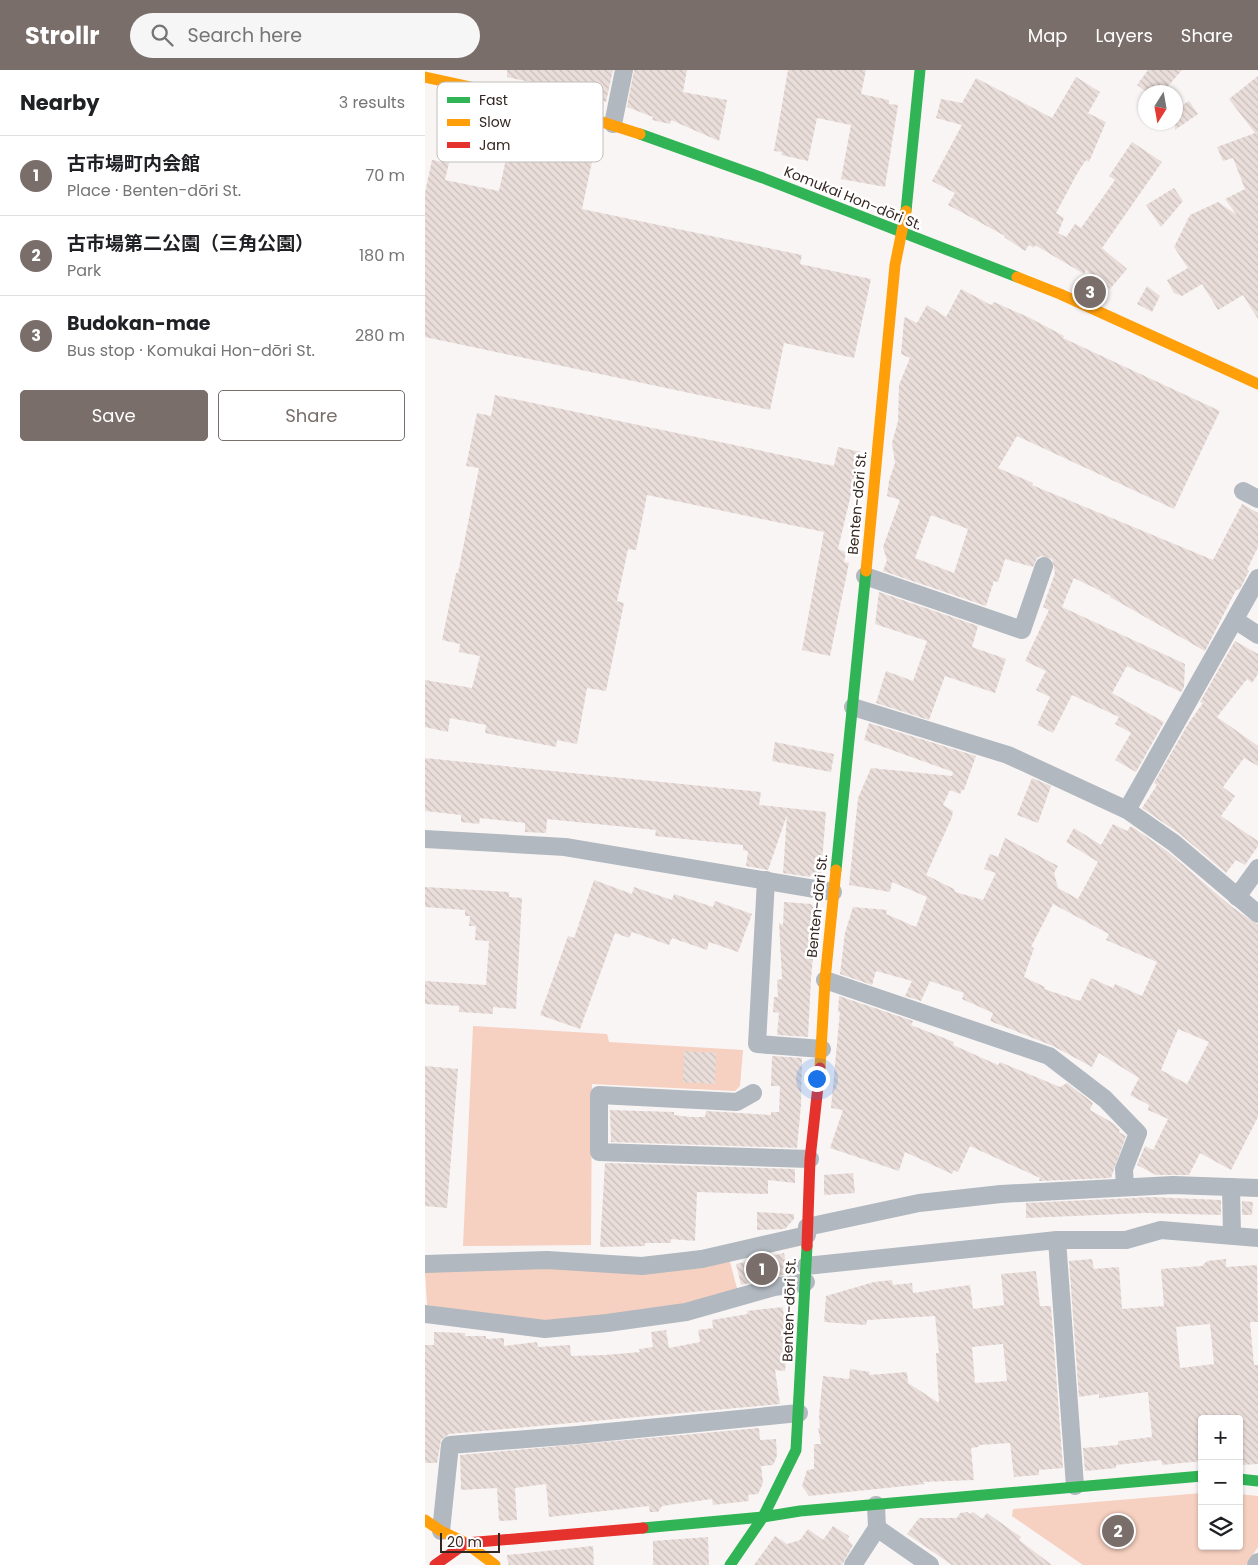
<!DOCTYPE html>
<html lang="en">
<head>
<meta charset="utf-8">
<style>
	:root { --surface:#fff; --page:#f6f6f6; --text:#202124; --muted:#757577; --line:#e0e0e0; --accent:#796e6a }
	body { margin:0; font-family:Poppins,"Noto Sans JP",sans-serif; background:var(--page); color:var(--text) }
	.controls { position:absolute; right:15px; bottom:15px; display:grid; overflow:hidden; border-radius:5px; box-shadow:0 1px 4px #0004 }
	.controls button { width:45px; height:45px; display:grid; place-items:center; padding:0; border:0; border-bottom:1px solid var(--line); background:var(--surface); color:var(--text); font:25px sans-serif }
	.compass { position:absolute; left:713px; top:15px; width:45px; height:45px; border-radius:50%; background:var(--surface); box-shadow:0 1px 4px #0004; rotate:191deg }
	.scale { position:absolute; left:15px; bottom:12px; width:60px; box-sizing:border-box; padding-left:5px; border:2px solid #342620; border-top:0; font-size:14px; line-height:18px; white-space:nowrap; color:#342620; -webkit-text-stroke:4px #fff; paint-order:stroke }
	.you { position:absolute; left:391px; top:1008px; width:18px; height:18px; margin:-12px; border:4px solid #fff; border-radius:50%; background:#1a73e8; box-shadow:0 0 0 8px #1a73e833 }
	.badge { display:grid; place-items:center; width:32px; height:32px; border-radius:50%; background:var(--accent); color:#fff; font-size:16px; font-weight:700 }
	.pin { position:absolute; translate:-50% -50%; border:2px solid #fff; box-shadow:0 1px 5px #0006 }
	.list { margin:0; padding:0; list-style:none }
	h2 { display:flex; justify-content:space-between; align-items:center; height:65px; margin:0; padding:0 20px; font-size:21px }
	h2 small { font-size:16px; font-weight:400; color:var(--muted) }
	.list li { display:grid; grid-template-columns:32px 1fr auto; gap:15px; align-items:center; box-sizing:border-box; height:80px; padding:0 20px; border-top:1px solid var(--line) }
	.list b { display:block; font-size:19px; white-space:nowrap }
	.list p { margin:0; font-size:16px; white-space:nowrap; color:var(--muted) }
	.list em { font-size:16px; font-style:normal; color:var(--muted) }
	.actions { display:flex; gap:10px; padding:15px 20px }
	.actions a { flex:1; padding:11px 0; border:1px solid var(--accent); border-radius:5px; text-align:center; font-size:18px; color:var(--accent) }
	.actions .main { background:var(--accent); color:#fff }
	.icon { flex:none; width:28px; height:28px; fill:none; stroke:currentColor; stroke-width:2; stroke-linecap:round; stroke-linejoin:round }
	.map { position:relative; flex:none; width:833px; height:1495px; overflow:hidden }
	header { display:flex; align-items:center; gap:30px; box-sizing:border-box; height:70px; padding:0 25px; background:var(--accent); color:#fff }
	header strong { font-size:24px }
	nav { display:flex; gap:28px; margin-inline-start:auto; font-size:18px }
	.search { width:350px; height:45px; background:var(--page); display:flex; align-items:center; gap:12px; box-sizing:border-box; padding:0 18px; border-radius:28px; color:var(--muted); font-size:19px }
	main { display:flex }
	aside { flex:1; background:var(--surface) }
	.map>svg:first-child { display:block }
</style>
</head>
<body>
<header>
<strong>Strollr</strong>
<div class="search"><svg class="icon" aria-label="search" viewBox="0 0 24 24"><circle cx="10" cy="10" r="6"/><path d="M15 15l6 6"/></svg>Search here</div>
<nav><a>Map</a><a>Layers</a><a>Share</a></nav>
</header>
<main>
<aside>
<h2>Nearby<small>3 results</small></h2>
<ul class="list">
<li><span class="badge">1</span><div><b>古市場町内会館</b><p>Place · Benten-dōri St.</p></div><em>70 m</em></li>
<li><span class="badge">2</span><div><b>古市場第二公園（三角公園）</b><p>Park</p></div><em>180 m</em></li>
<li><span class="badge">3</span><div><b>Budokan-mae</b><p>Bus stop · Komukai Hon-dōri St.</p></div><em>280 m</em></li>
</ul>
<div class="actions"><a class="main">Save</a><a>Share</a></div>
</aside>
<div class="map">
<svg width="833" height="1495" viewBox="0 0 833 1495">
	<defs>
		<pattern id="building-back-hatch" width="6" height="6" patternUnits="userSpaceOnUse" patternTransform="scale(1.25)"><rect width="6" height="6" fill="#eadeda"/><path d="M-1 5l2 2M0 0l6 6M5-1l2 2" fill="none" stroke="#c9bebb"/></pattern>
	</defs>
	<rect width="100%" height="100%" fill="#f9f5f4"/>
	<g fill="#f6d0c0">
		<polygon points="48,956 182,964 184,972 318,980 315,1016 310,1021 167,1014 166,1175 38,1176"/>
		<polygon points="305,1192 313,1222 259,1236 120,1253 2,1235 0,1201 127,1195 216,1202"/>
		<polygon points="777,1423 777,1476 814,1476 814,1424 833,1426 833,1477 821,1495 658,1495 587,1446 588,1439"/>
	</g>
	<g fill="url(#building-back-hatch)" fill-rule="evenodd">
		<polygon points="82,0 188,0 181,32 143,22 143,20 82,7"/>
		<polygon points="209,0 262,0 258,22 302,30 294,71 246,50 245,54 227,50 228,47 202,37"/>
		<polygon points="363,0 441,0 436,24 464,30 464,34 473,35 460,117 416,109 426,55 392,48 383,91 356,85 357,82 349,81"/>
		<polygon points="723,0 757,0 738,22 722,22 712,15"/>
		<polygon points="833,6 833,249 818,225 793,240 777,214 757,226 749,223 742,210 763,198 749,177 765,145 793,132 812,145 800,129 820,119 808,88 798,91 792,77 830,63 804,29"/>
		<polygon points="651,7 675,22 663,43 681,52 664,92 661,90 653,102 631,143 639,148 633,163 641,167 650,154 656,158 690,110 684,106 707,72 737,92 677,178 702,199 685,219 661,200 659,204 610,175 609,178 604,175 600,181 579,167 580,166 523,135 530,123 507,111 537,55 511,48 516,29 537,33 551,8 627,48"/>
		<polygon points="764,31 773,44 750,60 750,40"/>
		<polygon points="84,75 167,92 157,139 377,185 375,194 446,209 429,288 359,273 345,340 0,267 0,123 7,90 24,93 20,110 74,121"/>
		<polygon points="749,118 758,131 736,157 721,135"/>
		<polygon points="722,216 735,226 727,242 712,234"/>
		<path d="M536,219l30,16 3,-3 36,16 34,18 -1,2 157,73 -46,98 -157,-73 -19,32 35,15 -1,2 181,75 29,-56 16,9v34l-11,23 2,1 -9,18 -4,1 -31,61 -95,-54 1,-1 -37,-18 -12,29 123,57 -1,23 -3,5 -54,-26 -15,27 52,29 -28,50 -21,-12 16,-27 -16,-9 4,-7 -47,-22 -19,38 -16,-8 13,-28 -14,-7 10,-19 -21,-10 24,-51 -6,-3 12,-34 -3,-14 -11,-3 -4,2 -4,9 -28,-8 -7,23 -4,-1 -8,25 -103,-35 4,-11 -4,-13 17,-47 -13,-4 2,-15 6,-18 -3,-20 6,-22 1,-36 11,-27 -9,-4 3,-34 1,-3 12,6 10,-18 19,12zM506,445l37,14 -14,44 -39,-15z"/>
		<polygon points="70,325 409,396 413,377 436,382 413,479 421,482 419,492 424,493 405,586 377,580 399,462 222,425 211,480 203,479 192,531 199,533 181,621 162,618 152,674 132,670 131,677 60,663 61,655 25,648 23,662 0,657 0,610 47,618 55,586 34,582 35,574 17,570 31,503 33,503 54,398 41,396 52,343 66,346"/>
		<polygon points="454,522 553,556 547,577 581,589 570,623 520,606 504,650 451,633 461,601 488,611 502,571 450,554"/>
		<polygon points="810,571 833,584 833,604 827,613 822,609 792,647 833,676 833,696 819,688 798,717 810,726 796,746 833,771 833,776 820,795 811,790 801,803 755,764 717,738 732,715 729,713 763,654 778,633 775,632"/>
		<path d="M444,653l107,33 -12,34h-2l-2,4 -10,-4 -7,15 10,6 -1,6 -26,58 28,14 1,3 28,8 13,-27 -12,-4 6,-15 8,3 7,-19 53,28 -4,7 4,15 20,11 20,-37 -32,-20 8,-14 27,17 12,-21 14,7 4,-5 36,25 65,56 26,18v192l-27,53 -31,-17 -11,22h-33l-19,-10 8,-19 8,4 15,-31 -20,-9 1,-5 -19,-10 9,-17 -40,-25 -7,14 -39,-21 -63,-25 3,-8 -31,-14 2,-6 -34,-12 -9,20 -16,-5 7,-15 -36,-10 -4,14 -32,-11 5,-41 8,-26 34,3 -1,4 30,13 11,-30 -35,-15 -2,10 -41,-7 9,-87 13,-30 81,8 1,-4 -89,-32zM628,834l56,30 -3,6 51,22 -15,34 -27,-12 -2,4 -22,-10 -11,23 -36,-12 1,-2 -21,-10 10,-29 -3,-1zM753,959l31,13 -22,42 -26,-14z"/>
		<polygon points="350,672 409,684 406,702 347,691"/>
		<polygon points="0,688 336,722 334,735 401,742 396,804 386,804 385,807 358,803 362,745 343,800 321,796 323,781 318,780 318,775 230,766 231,760 122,749 121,763 100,762 100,753 55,748 54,754 36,752 36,745 0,741"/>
		<polygon points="607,708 626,716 613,753 592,745"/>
		<polygon points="169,810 207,824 209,817 247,830 249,824 288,837 290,831 327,844 313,882 284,872 282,880 247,868 244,875 207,862 204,868 190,863 155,959 115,945 143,866 149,868"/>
		<polygon points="0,817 84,822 84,827 97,828 91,939 68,937 68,944 34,942 34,936 0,934 0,911 61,915 64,871 50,870 51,856 44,856 45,846 40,846 40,840 0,837"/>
		<polygon points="359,832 386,834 392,843 386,909 383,967 352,965 354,943 348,942 349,927 353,927 352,910 357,909 354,853 358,855"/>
		<polygon points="414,926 488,951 486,955 529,972 528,975 573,995 575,992 635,1017 642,1013 668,1033 665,1040 688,1053 695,1060 694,1062 701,1066 686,1108 614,1111 615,1108 545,1076 533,1102 529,1100 527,1104 480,1082 474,1101 405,1078 418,1040 406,1038 415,941 413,943"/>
		<polygon points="259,981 291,983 290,1014 258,1012"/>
		<polygon points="347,986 377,988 376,1035 372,1078 186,1072 185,1040 249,1042 249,1045 265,1047 280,1047 281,1041 346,1045 346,1042 354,1042 355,1016 346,1016"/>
		<polygon points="0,996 33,999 22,1138 0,1136"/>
		<polygon points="180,1093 370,1099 370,1113 343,1110 343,1124 272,1122 270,1171 246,1169 246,1173 220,1173 220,1176 175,1177"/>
		<polygon points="428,1103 430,1123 399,1125 399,1105"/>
		<polygon points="727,1127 796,1130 796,1145 721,1143 601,1148 601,1133"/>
		<polygon points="817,1131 828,1132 827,1145 817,1145"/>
		<polygon points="332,1142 369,1144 369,1149 360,1159 332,1160"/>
		<polygon points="359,1183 363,1204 316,1215 311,1194"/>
		<path d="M667,1189l2,10 25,-2 3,42 42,-3 -3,-37 41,-3 5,-5 19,-2v8l31,-2 1,57h-8l4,43h4v99l-17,1 -2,-46h-39l2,42 -40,4 -1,-5 -45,5v3l-31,3 -2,-23 35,-3v-4l34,-4 -4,-45 -49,6v-4l-20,3 -10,-136zM785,1254l4,40 -34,4 -4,-41z"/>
		<path d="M611,1201l4,35h11l12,162 -24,2v5l-25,2 -4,-34 -30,2 -2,2 -7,1 3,32 -52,2 3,2 -116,12 -7,-10 5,-16 7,-1v-25h7l-3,-16h2l-1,-12 4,-40 26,3 1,-10 20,3 -1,3 38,-3 1,11 31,20 -3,-50h3l-4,-37 -68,4 -1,5 -42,-3 2,-26 48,-14 18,-2 1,5 19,-2 1,10 57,-8 3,24 31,-4 -3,-31zM578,1274l4,37 -32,2 -3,-36z"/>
		<polygon points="358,1237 362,1280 360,1301 350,1300 355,1334 24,1364 16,1370 12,1393 0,1393 0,1275 9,1275 9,1262 40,1263 40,1266 61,1266 61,1269 79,1268 79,1276 112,1272 113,1277 145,1275 146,1286 180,1285 215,1282 214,1279 228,1277 226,1262 241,1260 244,1278 275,1272 273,1260 288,1258 287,1250 323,1244 322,1241"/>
		<polygon points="334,1358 335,1370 351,1369 352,1386 348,1395 336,1396 338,1413 333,1424 323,1425 324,1431 288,1435 287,1429 237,1436 233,1442 225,1442 224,1436 124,1447 121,1414 90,1418 92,1450 74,1451 72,1418 36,1420 35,1385"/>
		<polygon points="542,1442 545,1444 548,1442 557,1449 562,1443 596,1467 594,1470 627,1495 527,1495 482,1464 494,1448 532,1448 535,1443"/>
		<polygon points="408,1456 424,1466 423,1470 428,1475 417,1495 329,1495 350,1466 362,1474 375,1470 383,1459 398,1470"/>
		<polygon points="283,1467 284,1495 228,1495 228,1471"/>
		<polygon points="168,1476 169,1495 84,1495 82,1488 82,1485"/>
	</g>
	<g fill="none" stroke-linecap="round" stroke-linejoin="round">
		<g stroke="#b1b8bf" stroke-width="18">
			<polyline points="188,54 199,0"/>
			<polyline points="818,421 833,429"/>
			<polyline points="440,506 597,560 619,496"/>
			<polyline points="810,550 833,565"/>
			<polyline points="428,637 583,685 702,740 749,773 833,844"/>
			<polyline points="702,740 833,508"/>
			<polyline points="0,769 140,777 408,822"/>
			<polyline points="341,810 332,974 397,979"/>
			<polyline points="812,827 833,798"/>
			<polyline points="400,910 624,986 680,1029 713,1063 699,1099 700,1117"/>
			<polyline points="328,1023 312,1032 174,1025 174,1082 385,1089"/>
			<polyline points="806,1117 807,1165"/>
			<polyline points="382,1157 494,1133 576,1124 748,1115 833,1118"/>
			<polyline points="632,1170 650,1416"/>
			<polyline points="0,1194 122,1190 217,1196 277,1189 382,1165"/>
			<polyline points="381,1196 632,1170 701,1170 736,1160 833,1168"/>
			<polyline points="0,1244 120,1259 182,1253 261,1242 349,1217 381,1212"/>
			<polyline points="452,1458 505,1495"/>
			<polyline points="16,1461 25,1375 152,1365 374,1343"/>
			<polyline points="428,1495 452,1458 451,1435"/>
			<polyline points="831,1495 833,1492"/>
		</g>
		<g stroke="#30b455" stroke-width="11">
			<polyline points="215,64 338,108 592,207"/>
			<polyline points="481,141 495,0"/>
			<polyline points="411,800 441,501"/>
			<polyline points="814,1409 833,1411"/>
			<polyline points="218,1458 338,1447 375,1441 777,1406"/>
			<polyline points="305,1495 338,1447 371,1380 382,1176"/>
		</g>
		<g stroke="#ff9f0a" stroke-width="11">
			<polyline points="0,7 114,32 215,64"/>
			<polyline points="592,207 635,224 833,314"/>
			<polyline points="441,501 470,195 481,141"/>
			<polyline points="395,998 400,910 411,800"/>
			<polyline points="0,1450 16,1461 41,1473 70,1495"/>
		</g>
		<g stroke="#e5322d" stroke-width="11">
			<polyline points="382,1176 385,1089 395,998"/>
			<polyline points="10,1495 41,1473 218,1458"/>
		</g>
	</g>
	<g text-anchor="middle" stroke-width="5" stroke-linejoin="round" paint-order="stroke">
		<g font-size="14" fill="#342620" stroke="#fff">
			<text transform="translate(428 128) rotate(22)" y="5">Komukai Hon-dōri St.</text>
			<text transform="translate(432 433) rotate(-85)" y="5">Benten-dōri St.</text>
			<text transform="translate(392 836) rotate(-84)" y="5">Benten-dōri St.</text>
			<text transform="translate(364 1240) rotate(-88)" y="5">Benten-dōri St.</text>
		</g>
	</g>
	<rect x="12" y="12" width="166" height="80" rx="8" fill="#fff" stroke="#c2bebc" stroke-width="1"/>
	<rect x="22" y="27" width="23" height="6" fill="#30b455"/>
	<rect x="22" y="49" width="23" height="7" fill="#ff9f0a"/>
	<rect x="22" y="72" width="23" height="6" fill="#e5322d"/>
	<g font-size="14" fill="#342620">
		<text x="54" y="35">Fast</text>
		<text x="54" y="57">Slow</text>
		<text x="54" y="80">Jam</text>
	</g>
</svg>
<div class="controls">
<button>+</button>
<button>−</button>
<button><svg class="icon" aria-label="layers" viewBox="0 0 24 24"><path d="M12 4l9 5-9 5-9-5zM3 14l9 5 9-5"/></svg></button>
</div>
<svg class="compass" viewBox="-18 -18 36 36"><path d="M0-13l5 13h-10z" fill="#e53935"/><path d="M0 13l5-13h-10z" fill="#757577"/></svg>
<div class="scale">20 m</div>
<div class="you"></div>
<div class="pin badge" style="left:337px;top:1199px">1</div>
<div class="pin badge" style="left:693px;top:1461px">2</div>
<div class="pin badge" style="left:665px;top:222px">3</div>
</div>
</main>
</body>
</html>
